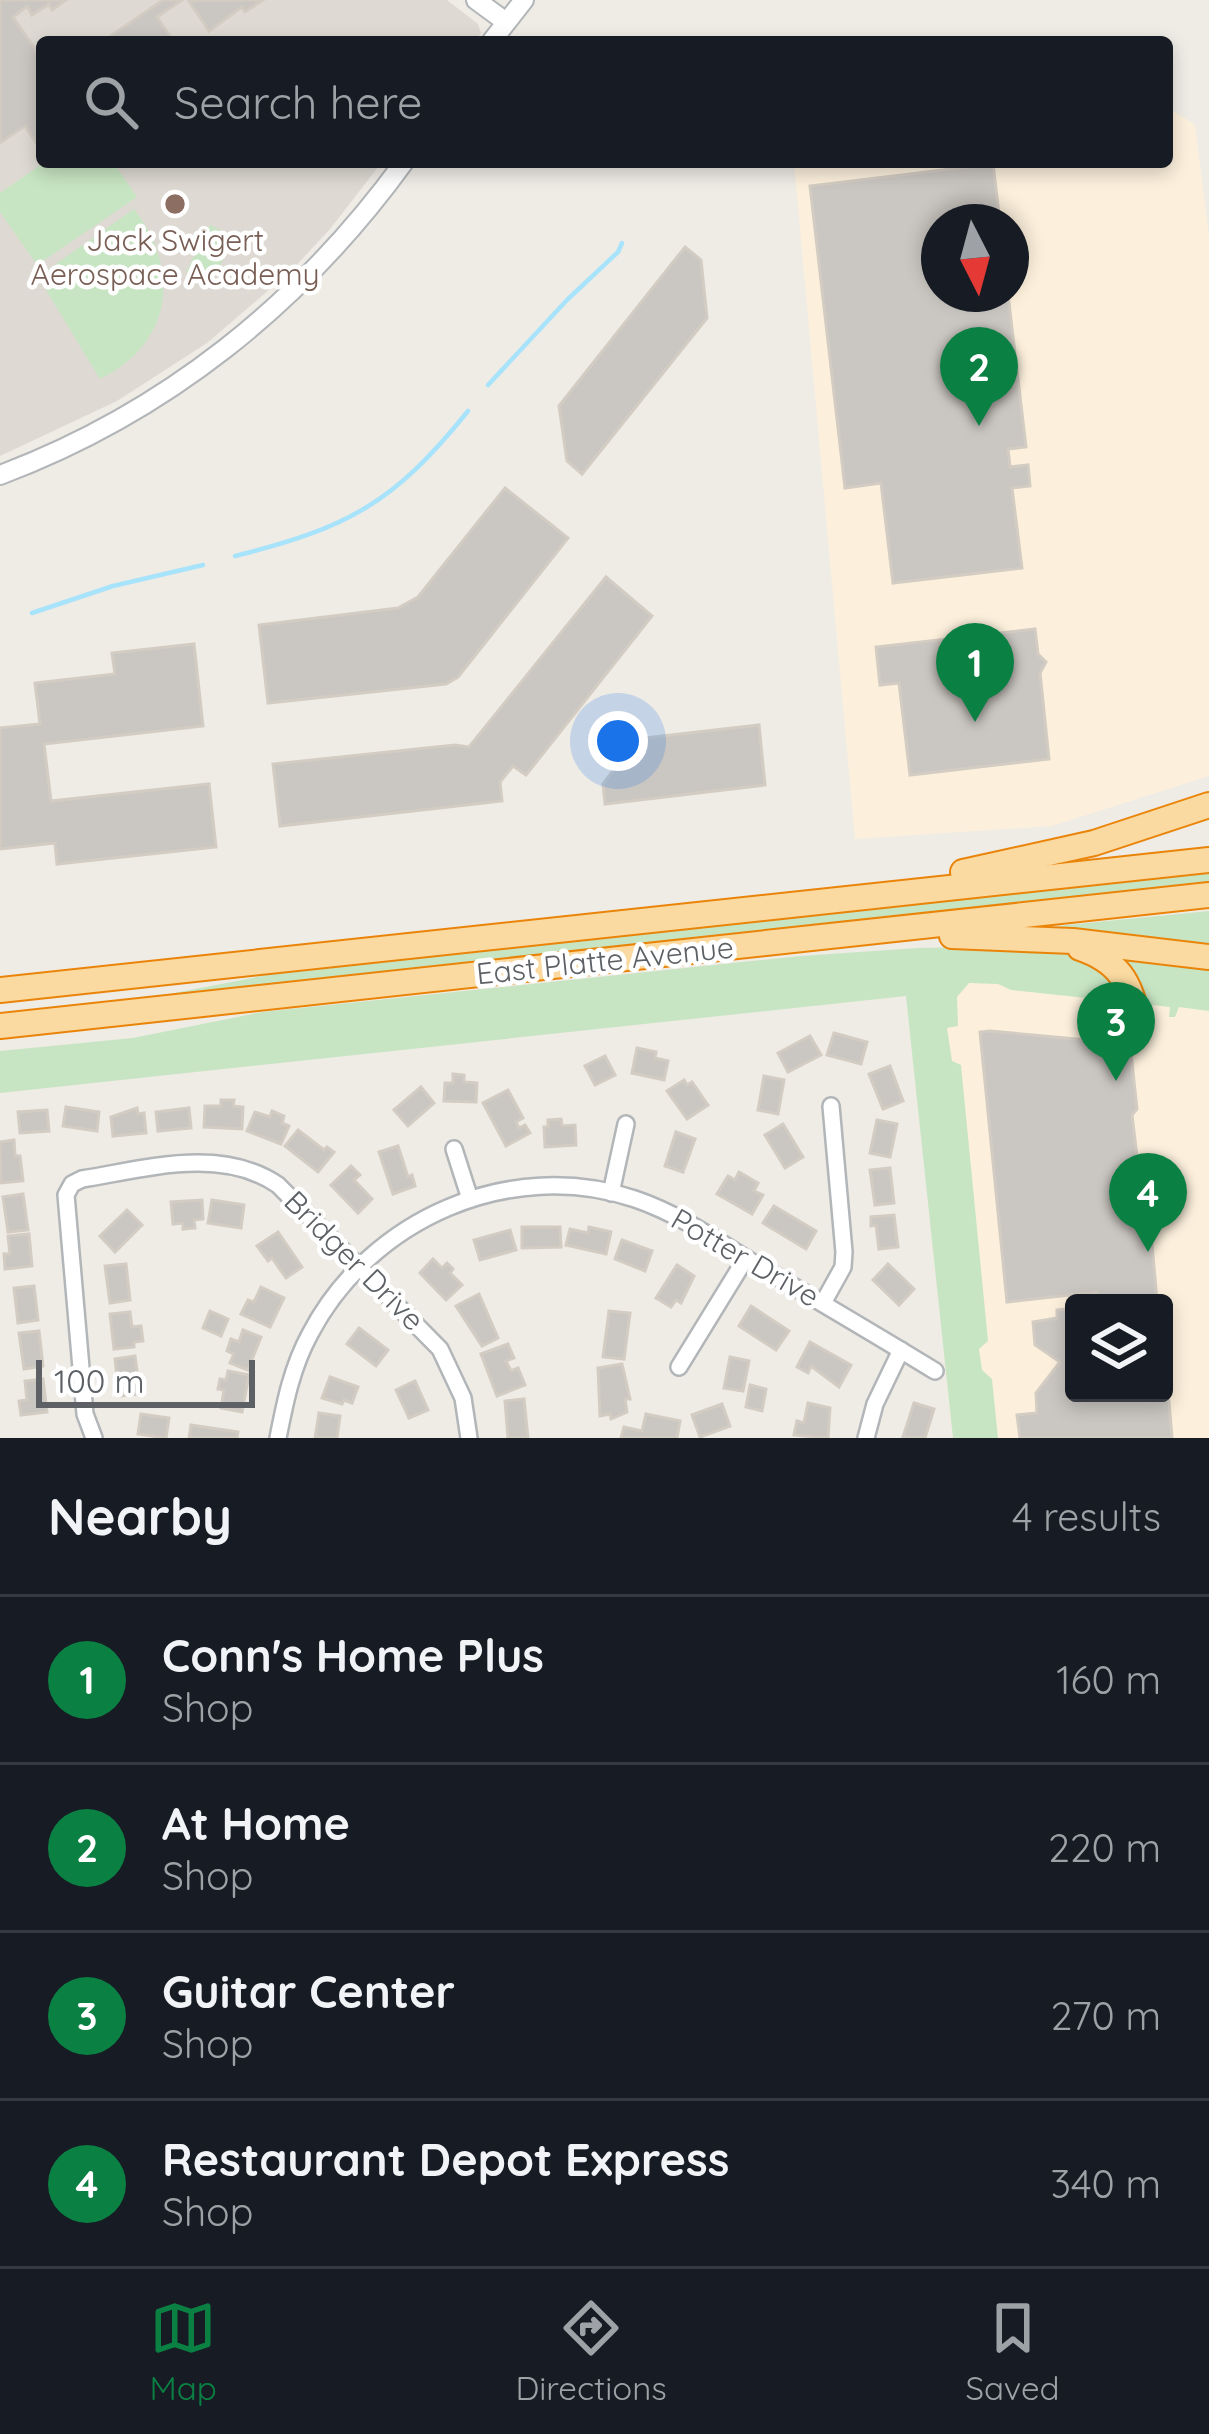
<!DOCTYPE html>
<html lang="en">
<head>
<meta charset="utf-8">
<style>
	:root { --surface:#171b24; --page:#242831; --text:#f1f3f6; --muted:#9ea1a6; --line:#363941; --accent:#0b8043 }
	body { margin:0; font-family:Quicksand,sans-serif; background:var(--page); color:var(--text) }
	.controls { position:absolute; right:36px; bottom:36px; display:grid; overflow:hidden; border-radius:12px; box-shadow:0 6px 18px #0003 }
	.controls button { width:108px; height:108px; display:grid; place-items:center; padding:0; border:0; border-bottom:3px solid var(--line); background:var(--surface); color:var(--text); font:60px sans-serif }
	.compass { position:absolute; left:921px; top:204px; width:108px; height:108px; border-radius:50%; background:var(--surface); box-shadow:0 6px 18px #0003; rotate:174deg }
	.scale { position:absolute; left:36px; bottom:30px; width:219px; box-sizing:border-box; padding-left:12px; border:6px solid #5d6165; border-top:0; font-size:33px; line-height:42px; white-space:nowrap; color:#5d6165; -webkit-text-stroke:9px #fff; paint-order:stroke }
	.you { position:absolute; left:618px; top:741px; width:42px; height:42px; margin:-30px; border:9px solid #fff; border-radius:50%; background:#1a73e8; box-shadow:0 0 0 18px #1a73e833 }
	.badge { display:grid; place-items:center; width:78px; height:78px; border-radius:50%; background:var(--accent); color:#fff; font-size:39px; font-weight:700 }
	.pin { position:absolute; translate:-50% -99px; filter:drop-shadow(0 3px 6px #0008) }
	.pin::after { content:''; position:absolute; top:63px; width:42px; height:36px; background:inherit; clip-path:polygon(0 0,100% 0,50% 100%) }
	.list { margin:0; padding:0; list-style:none }
	h2 { display:flex; justify-content:space-between; align-items:center; height:156px; margin:0; padding:0 48px; font-size:51px }
	h2 small { font-size:39px; font-weight:400; color:var(--muted) }
	.list li { display:grid; grid-template-columns:78px 1fr auto; gap:36px; align-items:center; box-sizing:border-box; height:168px; padding:0 48px; border-top:3px solid var(--line) }
	.list b { display:block; font-size:45px; white-space:nowrap }
	.list p { margin:0; font-size:39px; white-space:nowrap; color:var(--muted) }
	.list em { font-size:39px; font-style:normal; color:var(--muted) }
	.icon { flex:none; width:66px; height:66px; fill:none; stroke:currentColor; stroke-width:2; stroke-linecap:round; stroke-linejoin:round }
	.map { position:relative; flex:none; width:1209px; height:1438px; overflow:hidden }
	.search { position:absolute; background:var(--surface); box-shadow:0 6px 18px #0003; left:36px; right:36px; top:36px; height:132px; display:flex; align-items:center; gap:30px; box-sizing:border-box; padding:0 42px; border-radius:12px; color:var(--muted); font-size:45px }
	.sheet { height:828px; background:var(--surface) }
	nav { display:flex; justify-content:space-around; align-items:center; box-sizing:border-box; height:168px; border-top:3px solid var(--line); background:var(--surface); font-size:33px; color:var(--muted) }
	nav a { display:grid; justify-items:center; gap:6px }
	nav .on { color:var(--accent) }
	.map>svg:first-child { display:block }
</style>
</head>
<body>
<div class="map">
<svg width="1209" height="1438" viewBox="0 0 1209 1438">
	<rect width="100%" height="100%" fill="#efebe5"/>
	<g fill="#fcf0dc" fill-rule="evenodd">
		<path d="M1167,107l28,18 14,111v540l-157,50 -197,13 -61,-677h373zM939,222h72v72h-72z"/>
		<path d="M918,948l291,20v470h-256l-46,-442zM1074,1303h90v90h-90z"/>
	</g>
	<polygon fill="#dedad3" points="0,0 447,0 478,24 481,33 474,42 42,42 42,162 382,162 330,229 292,270 207,343 117,401 0,456"/>
	<g fill="#c7e5c2">
		<polygon points="45,162 113,162 137,197 37,265 0,212 0,193"/>
		<path d="M134,209c47,61 39,134 -34,170l-57,-94 3,-14z"/>
		<polygon points="210,225 234,237 211,284 186,272"/>
		<polygon points="1209,864 1209,885 123,1003 350,959"/>
		<polygon points="1209,911 1209,948 1056,926"/>
		<polygon points="1028,946 1209,968 1209,1011 1179,1007 1175,1017 1169,1017 1170,1007 1011,990 998,984 969,983 957,997 958,1026 947,1028 952,1061 961,1065 988,1341 979,1349 982,1370 992,1379 998,1438 953,1438 906,996 0,1093 0,1051 133,1038 262,1012 801,956 918,948"/>
	</g>
	<g fill="none" stroke-linecap="round" stroke-linejoin="round">
		<g stroke="#a8e3fc" stroke-width="4.5">
			<polyline points="488,385 567,300 618,252 622,243"/>
			<path d="M235,556c113,-28 159,-53 233,-145"/>
			<polyline points="32,613 113,586 203,565"/>
		</g>
	</g>
	<g fill="#cac6c1" stroke="#d3ccc3" stroke-width="3">
		<polygon points="0,0 66,0 52,10 49,4 32,15 27,6 13,17 42,59 39,147 25,126 0,143"/>
		<polygon points="163,0 182,0 157,17 174,42 102,42"/>
		<polygon points="263,0 245,12 242,7 209,31 189,1"/>
		<polygon points="993,164 1000,222 939,222 939,294 1008,294 1026,447 1008,449 1010,467 1028,465 1030,486 1012,488 1022,568 893,583 881,483 845,488 810,186"/>
		<polygon points="685,247 701,260 707,318 582,474 567,461 559,406"/>
		<polygon points="505,488 568,538 458,677 446,684 268,703 259,625 398,608 418,597"/>
		<polygon points="606,577 652,616 526,775 513,766 500,782 502,801 280,826 273,764 455,745 469,747"/>
		<polygon points="1035,629 1038,654 1046,662 1040,673 1049,759 910,775 899,683 880,685 876,647"/>
		<polygon points="194,644 203,726 44,744 51,801 209,784 216,847 57,864 55,843 0,849 0,728 40,724 35,683 115,674 112,653"/>
		<polygon points="759,725 765,785 605,804 603,784 637,739"/>
		<polygon points="990,1031 1130,1044 1137,1109 1132,1115 1142,1198 1148,1201 1157,1300 1153,1303 1099,1303 1097,1292 1007,1302 980,1032"/>
		<polygon points="834,1033 867,1042 861,1064 827,1055"/>
		<polygon points="810,1036 821,1055 788,1072 778,1053"/>
		<polygon points="637,1048 656,1052 655,1058 668,1061 664,1080 632,1073"/>
		<polygon points="605,1056 615,1075 595,1085 585,1066"/>
		<polygon points="890,1066 903,1101 883,1109 869,1074"/>
		<polygon points="453,1074 464,1075 464,1082 477,1083 476,1102 444,1101 445,1083 453,1083"/>
		<polygon points="764,1076 784,1080 778,1114 758,1110"/>
		<polygon points="684,1080 687,1085 692,1082 708,1105 687,1119 667,1091"/>
		<polygon points="421,1087 434,1103 408,1126 394,1110"/>
		<polygon points="508,1090 523,1118 516,1122 519,1128 525,1125 530,1133 506,1146 483,1103"/>
		<polygon points="221,1100 234,1100 233,1106 243,1107 242,1129 204,1127 205,1106 221,1106"/>
		<polygon points="66,1107 99,1112 97,1131 63,1126"/>
		<polygon points="137,1108 138,1114 144,1113 146,1133 113,1136 111,1117"/>
		<polygon points="189,1108 191,1128 158,1131 156,1112"/>
		<polygon points="47,1110 49,1131 20,1133 18,1112"/>
		<polygon points="272,1111 284,1116 282,1123 289,1126 281,1144 247,1131 255,1112 270,1117"/>
		<polygon points="561,1119 562,1126 575,1125 576,1145 545,1147 544,1127 548,1127 548,1120"/>
		<polygon points="877,1120 897,1124 890,1157 870,1153"/>
		<polygon points="783,1124 803,1157 785,1168 765,1135"/>
		<polygon points="298,1130 324,1150 327,1147 334,1152 318,1172 285,1146"/>
		<polygon points="676,1132 695,1139 683,1172 665,1166"/>
		<polygon points="14,1140 15,1156 20,1156 23,1181 1,1183 0,1142"/>
		<polygon points="398,1146 408,1177 412,1175 415,1186 393,1194 379,1152"/>
		<polygon points="351,1166 360,1175 354,1180 372,1199 358,1213 331,1185"/>
		<polygon points="890,1168 894,1203 875,1205 870,1170"/>
		<polygon points="739,1172 758,1183 754,1191 763,1195 752,1214 717,1194 728,1176 735,1180"/>
		<polygon points="23,1194 28,1230 8,1232 3,1197"/>
		<polygon points="202,1200 203,1219 194,1220 195,1228 183,1229 183,1223 173,1224 171,1202"/>
		<polygon points="212,1200 244,1205 241,1228 208,1223"/>
		<polygon points="774,1206 816,1231 806,1249 763,1223"/>
		<polygon points="127,1210 142,1225 115,1252 100,1236"/>
		<polygon points="894,1215 898,1247 879,1249 876,1225 871,1226 871,1217"/>
		<polygon points="522,1227 560,1227 561,1247 522,1248"/>
		<polygon points="589,1227 611,1232 606,1254 566,1245 570,1229 588,1233"/>
		<polygon points="510,1230 516,1250 480,1260 474,1240"/>
		<polygon points="278,1232 302,1267 286,1278 272,1258 268,1261 257,1246"/>
		<polygon points="29,1234 32,1266 5,1269 4,1254 10,1254 8,1236"/>
		<polygon points="622,1240 652,1251 645,1271 615,1259"/>
		<polygon points="433,1259 442,1268 447,1263 453,1269 450,1273 462,1285 446,1300 420,1273"/>
		<polygon points="126,1264 130,1300 110,1303 105,1266"/>
		<polygon points="888,1264 914,1289 899,1305 873,1280"/>
		<polygon points="677,1265 694,1276 681,1303 676,1300 671,1307 656,1298"/>
		<polygon points="34,1286 38,1320 18,1323 14,1288"/>
		<polygon points="261,1287 284,1298 270,1327 241,1314 248,1300 254,1302"/>
		<polygon points="479,1294 498,1338 482,1346 456,1306"/>
		<polygon points="751,1306 789,1331 776,1350 739,1326"/>
		<polygon points="1074,1308 1074,1393 1161,1393 1169,1401 1172,1438 1020,1438 1017,1415 1037,1413 1036,1393 1060,1362 1035,1345 1033,1322 1057,1318 1057,1310"/>
		<polygon points="210,1311 228,1319 221,1336 203,1328"/>
		<polygon points="609,1311 630,1313 624,1359 603,1357"/>
		<polygon points="130,1312 132,1327 141,1326 143,1341 134,1342 134,1347 114,1349 110,1314"/>
		<polygon points="359,1328 388,1350 376,1366 347,1344"/>
		<polygon points="243,1330 261,1337 248,1370 230,1363 234,1354 227,1351 231,1339 239,1342"/>
		<polygon points="39,1331 43,1366 24,1369 19,1333"/>
		<polygon points="810,1342 851,1365 839,1387 811,1366 808,1373 797,1367"/>
		<polygon points="508,1344 514,1358 506,1361 511,1371 518,1368 525,1385 497,1396 481,1354"/>
		<polygon points="135,1356 140,1394 119,1396 115,1359"/>
		<polygon points="730,1357 749,1361 743,1391 724,1388"/>
		<polygon points="622,1364 630,1399 625,1399 627,1412 611,1419 610,1414 600,1416 598,1368"/>
		<polygon points="228,1371 249,1375 242,1412 221,1408 224,1390 218,1389 220,1379 226,1380"/>
		<polygon points="330,1377 358,1387 352,1403 344,1400 342,1404 322,1398"/>
		<polygon points="43,1379 47,1412 21,1415 19,1401 27,1400 25,1381"/>
		<polygon points="415,1381 428,1410 409,1418 396,1390"/>
		<polygon points="750,1385 766,1389 762,1411 746,1407"/>
		<polygon points="524,1399 528,1438 508,1438 505,1401"/>
		<polygon points="808,1403 830,1408 828,1438 794,1435 797,1421 804,1423"/>
		<polygon points="914,1403 934,1409 925,1438 903,1437"/>
		<polygon points="722,1404 730,1426 700,1437 692,1415"/>
		<polygon points="319,1413 340,1416 337,1438 315,1438"/>
		<polygon points="141,1414 169,1418 166,1438 138,1434"/>
		<polygon points="646,1414 680,1421 677,1438 621,1438 624,1427 642,1431"/>
		<polygon points="191,1425 238,1432 237,1438 189,1438"/>
	</g>
	<g fill="none" stroke-linecap="round" stroke-linejoin="round">
		<defs>
			<g id="minor">
				<polyline points="454,1149 470,1199"/>
				<polyline points="611,1193 626,1124"/>
				<polyline points="823,1303 843,1267 844,1252 831,1106"/>
				<polyline points="679,1367 746,1258"/>
				<path d="M94,1438l-9,-24 -19,-219 6,-11 10,-5c63,-10 139,-33 196,6l162,164 23,49 6,40"/>
				<path d="M278,1438c7,-36 14,-71 32,-104 60,-115 200,-177 325,-135 41,14 75,37 112,60 63,37 126,74 188,112"/>
				<polyline points="866,1438 875,1404 901,1350"/>
			</g>
			<g id="tertiary">
				<polyline points="476,0 506,22"/>
				<polyline points="491,42 524,0"/>
				<path d="M0,475c165,-62 301,-171 404,-313"/>
			</g>
			<g id="trunk">
				<polyline points="963,872 1094,843 1209,805"/>
				<polyline points="952,936 1073,941 1209,957"/>
				<path d="M1080,948c38,13 51,34 58,73"/>
				<polyline points="0,990 1209,860"/>
				<polyline points="0,1026 1209,895"/>
			</g>
		</defs>
		<use href="#minor" stroke="#b2b6b9" stroke-width="20"/>
		<use href="#tertiary" stroke="#b2b6b9" stroke-width="22"/>
		<use href="#trunk" stroke="#ea8409" stroke-width="28"/>
		<use href="#minor" stroke="#fff" stroke-width="15"/>
		<use href="#tertiary" stroke="#fff" stroke-width="18"/>
		<use href="#trunk" stroke="#fadaa0" stroke-width="24"/>
	</g>
	<circle fill="#8d6e63" stroke="#fff" stroke-width="4.5" cx="175" cy="204" r="12"/>
	<g text-anchor="middle" stroke-width="9" stroke-linejoin="round" paint-order="stroke">
		<g font-size="30" fill="#785e54" stroke="#fff">
			<text x="175" y="251">Jack Swigert<tspan x="175" dy="34">Aerospace Academy</tspan></text>
		</g>
		<g font-size="30" fill="#5d6165" stroke="#fff">
			<text transform="translate(605 961) rotate(-6)" y="10">East Platte Avenue</text>
			<text transform="translate(745 1258) rotate(30)" y="10">Potter Drive</text>
			<text transform="translate(354 1261) rotate(45)" y="10">Bridger Drive</text>
		</g>
	</g>
</svg>
<div class="controls">
<button><svg class="icon" aria-label="layers" viewBox="0 0 24 24"><path d="M12 4l9 5-9 5-9-5zM3 14l9 5 9-5"/></svg></button>
</div>
<svg class="compass" viewBox="-18 -18 36 36"><path d="M0-13l5 13h-10z" fill="#e53935"/><path d="M0 13l5-13h-10z" fill="#9ea1a6"/></svg>
<div class="scale">100 m</div>
<div class="you"></div>
<div class="pin badge" style="left:975px;top:722px">1</div>
<div class="pin badge" style="left:979px;top:426px">2</div>
<div class="pin badge" style="left:1116px;top:1081px">3</div>
<div class="pin badge" style="left:1148px;top:1252px">4</div>
<div class="search"><svg class="icon" aria-label="search" viewBox="0 0 24 24"><circle cx="10" cy="10" r="6"/><path d="M15 15l6 6"/></svg>Search here</div>
</div>
<section class="sheet">
<h2>Nearby<small>4 results</small></h2>
<ul class="list">
<li><span class="badge">1</span><div><b>Conn's Home Plus</b><p>Shop</p></div><em>160 m</em></li>
<li><span class="badge">2</span><div><b>At Home</b><p>Shop</p></div><em>220 m</em></li>
<li><span class="badge">3</span><div><b>Guitar Center</b><p>Shop</p></div><em>270 m</em></li>
<li><span class="badge">4</span><div><b>Restaurant Depot Express</b><p>Shop</p></div><em>340 m</em></li>
</ul>
</section>
<nav>
<a class="on"><svg class="icon" aria-label="map" viewBox="0 0 24 24"><path d="M3 6l6-2 6 2 6-2v14l-6 2-6-2-6 2zM9 4v14M15 6v14"/></svg>Map</a>
<a><svg class="icon" aria-label="directions" viewBox="0 0 24 24"><path d="M12 3l9 9-9 9-9-9zM9 14v-3h6M13 9l2 2-2 2"/></svg>Directions</a>
<a><svg class="icon" aria-label="saved" viewBox="0 0 24 24"><path d="M7 4h10v16l-5-4-5 4z"/></svg>Saved</a>
</nav>
</body>
</html>
